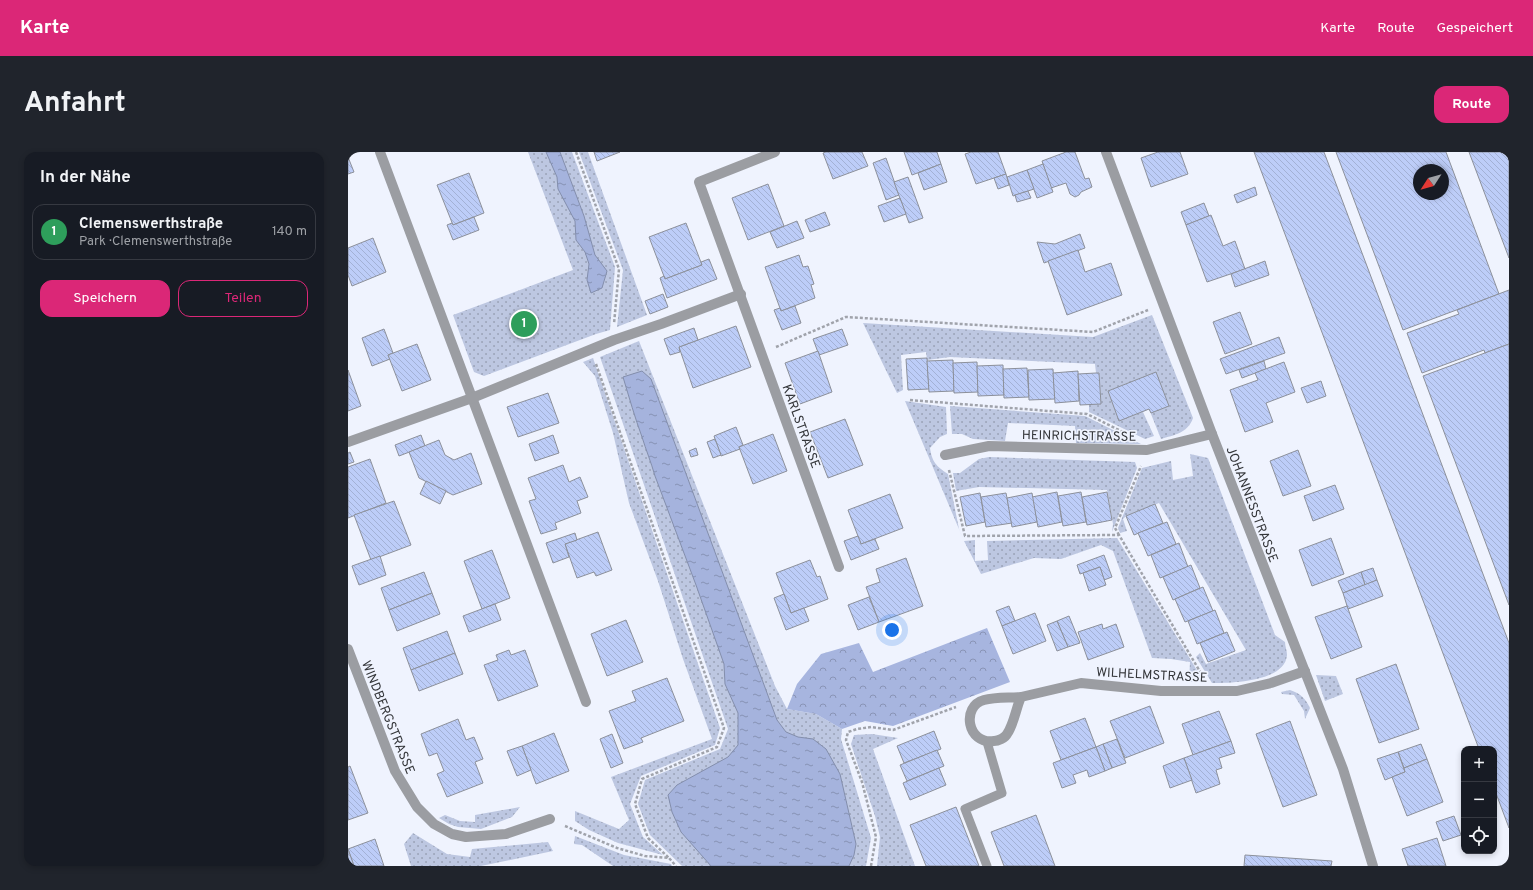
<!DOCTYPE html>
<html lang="de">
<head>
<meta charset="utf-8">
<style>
	:root { --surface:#171b24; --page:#20242c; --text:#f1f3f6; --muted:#9ea1a6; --line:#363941; --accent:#db2777 }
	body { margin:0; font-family:Overpass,sans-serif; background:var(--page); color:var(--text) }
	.controls { position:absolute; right:12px; bottom:12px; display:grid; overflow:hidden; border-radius:8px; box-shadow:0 2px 6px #0003 }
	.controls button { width:36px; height:36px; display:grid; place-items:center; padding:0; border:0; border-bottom:1px solid var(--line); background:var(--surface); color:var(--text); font:20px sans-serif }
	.compass { position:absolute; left:1065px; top:12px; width:36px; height:36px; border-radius:50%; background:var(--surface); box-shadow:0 2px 6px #0003; rotate:234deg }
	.you { position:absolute; left:544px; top:478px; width:14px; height:14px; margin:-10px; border:3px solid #fff; border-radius:50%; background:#1a73e8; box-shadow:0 0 0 6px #1a73e833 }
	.badge { display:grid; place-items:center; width:26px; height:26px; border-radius:50%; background:var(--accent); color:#fff; font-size:13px; font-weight:700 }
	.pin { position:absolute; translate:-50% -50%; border:2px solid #fff; box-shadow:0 1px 4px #0006 }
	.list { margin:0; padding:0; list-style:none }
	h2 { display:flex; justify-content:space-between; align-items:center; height:52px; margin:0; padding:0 16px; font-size:17px }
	h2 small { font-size:13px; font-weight:400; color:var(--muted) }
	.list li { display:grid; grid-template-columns:26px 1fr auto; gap:12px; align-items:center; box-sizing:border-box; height:56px; margin:0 8px 8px; padding:0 8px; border:1px solid var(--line); border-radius:12px }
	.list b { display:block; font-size:15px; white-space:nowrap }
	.list p { margin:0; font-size:13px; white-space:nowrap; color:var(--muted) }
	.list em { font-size:13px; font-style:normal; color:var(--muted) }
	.actions { display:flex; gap:8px; padding:12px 16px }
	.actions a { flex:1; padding:9px 0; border:1px solid var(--accent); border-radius:12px; text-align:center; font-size:14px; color:var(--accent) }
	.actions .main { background:var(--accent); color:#fff }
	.icon { flex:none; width:22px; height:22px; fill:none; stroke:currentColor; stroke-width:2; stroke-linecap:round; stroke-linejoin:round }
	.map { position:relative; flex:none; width:1161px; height:714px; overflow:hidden; border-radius:12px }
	header { display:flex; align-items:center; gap:24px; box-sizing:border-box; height:56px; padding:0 20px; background:var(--accent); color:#fff }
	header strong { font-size:19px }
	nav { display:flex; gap:22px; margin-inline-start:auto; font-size:14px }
	.intro { display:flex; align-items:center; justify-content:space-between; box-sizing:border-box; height:96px; padding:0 24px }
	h1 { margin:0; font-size:28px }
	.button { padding:10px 18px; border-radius:12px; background:var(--accent); color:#fff; font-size:14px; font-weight:700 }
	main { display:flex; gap:24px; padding:0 24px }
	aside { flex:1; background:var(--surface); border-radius:12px; box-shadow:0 2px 6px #0003 }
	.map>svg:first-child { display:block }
</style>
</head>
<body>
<header>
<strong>Karte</strong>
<nav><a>Karte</a><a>Route</a><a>Gespeichert</a></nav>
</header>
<div class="intro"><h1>Anfahrt</h1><a class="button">Route</a></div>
<main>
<aside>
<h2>In der Nähe<small></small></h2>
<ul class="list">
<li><span class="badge" style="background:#2e9e5b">1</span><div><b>Clemenswerthstraße</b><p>Park · Clemenswerthstraße</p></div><em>140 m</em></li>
</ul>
<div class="actions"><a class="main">Speichern</a><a>Teilen</a></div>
</aside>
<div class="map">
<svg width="1161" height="714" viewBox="0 0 1161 714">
	<defs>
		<pattern id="grass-dots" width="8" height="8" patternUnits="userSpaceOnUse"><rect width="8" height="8" fill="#bdc7e1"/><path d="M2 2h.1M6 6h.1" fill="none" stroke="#9aa2b7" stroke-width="1.8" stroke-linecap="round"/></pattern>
		<pattern id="forest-crowns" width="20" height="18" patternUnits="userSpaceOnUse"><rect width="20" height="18" fill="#a7b5df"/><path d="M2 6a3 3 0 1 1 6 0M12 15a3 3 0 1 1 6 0" fill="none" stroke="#8994b6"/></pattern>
		<pattern id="water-ripples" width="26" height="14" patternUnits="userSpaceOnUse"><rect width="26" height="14" fill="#a5b3dd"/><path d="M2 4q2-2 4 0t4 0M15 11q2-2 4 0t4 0" fill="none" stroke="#8792b4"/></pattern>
		<pattern id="building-back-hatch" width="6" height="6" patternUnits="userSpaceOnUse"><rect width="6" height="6" fill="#bdcdf8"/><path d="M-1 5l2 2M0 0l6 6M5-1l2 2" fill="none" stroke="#a3b1d5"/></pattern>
	</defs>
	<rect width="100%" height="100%" fill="#eff3fe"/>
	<g fill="url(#grass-dots)">
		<polygon points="180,0 224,0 267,115 262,178 248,182 136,224 126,220 105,163 225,118"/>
		<polygon points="231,0 240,0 299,163 269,175 275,118"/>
		<path d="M804,163l41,103c-5,15 -19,17 -32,21l-12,-30 -6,3 11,24 -9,3 -56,-27v-8h12l-2,-31h-3l-1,-9 -145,-7 -23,3 -1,-8 -25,3 2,35 -6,3 -34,-70 230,14z"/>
		<polygon points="291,189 427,534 439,557 468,562 494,577 493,587 523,686 518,714 334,714 302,683 290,652 297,628 372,597 380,577 252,205"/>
		<polygon points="245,206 372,576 367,593 293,624 282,652 295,685 315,703 270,691 241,678 227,669 227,659 271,677 281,668 263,625 364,587 335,507 310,429 281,351 265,281 247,224 235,210"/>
		<path d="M557,249l41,6 1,27 -7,3 -10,11c2,14 6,18 18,26l11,55 5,12 11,-1v21l13,-1 -1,-19 130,-3 87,144h-15l1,-20 -19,-3 -19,-1 -39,-107 -12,-6 -40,14 -27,-1 -53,16 -17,-33z"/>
		<polygon points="602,254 737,264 793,292 728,291 727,274 660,271 657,289 625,287 614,282 604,282"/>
		<path d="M842,302l18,4 67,177 10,7c0,4 2,9 2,13 -2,27 -56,28 -75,28l-16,-26 4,-4 6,11 40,-14 -87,-147 -33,13 -3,3 4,12 -7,2 -2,-5 24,-60 29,-7 2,19 20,-4z"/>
		<polygon points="641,305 787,310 789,316 764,380 765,372 759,338 631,335 608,339 605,321 612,321 631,307"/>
		<polygon points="968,523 988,524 995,542 977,549"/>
		<path d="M942,538c11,4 15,8 20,18l-5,11 -1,-8 -10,-16 -12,-1 -1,-2z"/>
		<polygon points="524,582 550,586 525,597 567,714 529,714 532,685 527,664 503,592 506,583"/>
		<polygon points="172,655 164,665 133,677 110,675 101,672 91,666 97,663 112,669 127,670 127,663"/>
		<polygon points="65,681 99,702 122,705 124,697 200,690 205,699 133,714 63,714 56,692"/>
		<polygon points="227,684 276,703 323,712 324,714 265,714 234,693 226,692"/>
	</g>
	<polygon fill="url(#forest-crowns)" points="639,476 662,530 545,574 517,569 494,577 468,562 439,557 449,532 473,502 511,491 525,520"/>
	<g fill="url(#water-ripples)" stroke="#838eac">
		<polygon points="198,0 212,0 236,64 247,103 259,119 254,136 243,141 239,128 241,112 237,100 228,88 227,69 210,37 209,25"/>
		<path d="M294,219l9,8 126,341 9,12 12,5 15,2 13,10 14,25 16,70 -2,11 -5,11h-138l-30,-34 -9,-20 -4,-17 9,-10 51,-28 10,-12v-32l-13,-29 -1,-20 -28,-79 -41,-109c-4,-14 -9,-26 -13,-39 -7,-19 -13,-40 -19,-60z"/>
	</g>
	<g fill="url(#building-back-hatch)" stroke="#8c909a" fill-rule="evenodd">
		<polygon points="246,0 272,0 249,9"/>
		<polygon points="478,0 514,0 520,14 485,27 475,1"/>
		<polygon points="556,0 589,0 593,12 564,23"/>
		<polygon points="623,0 650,0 658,22 628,32 617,2"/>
		<polygon points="718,0 727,0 737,27 741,26 744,35 733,40 731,43 727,45 722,42 718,31 703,36 694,9"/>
		<polygon points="810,0 832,0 840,22 803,35 793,6"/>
		<polygon points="906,0 976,0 1161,491 1161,676 1146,636 1146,597 1131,597"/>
		<path d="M988,0h110l53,142 -96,36zM1071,18h24v24h-24z"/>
		<polygon points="1121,0 1161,0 1161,106"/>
		<polygon points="0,5 6,20 0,22"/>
		<polygon points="538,6 551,43 538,48 525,11"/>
		<polygon points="593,12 599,30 576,38 570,21"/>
		<polygon points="695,12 705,40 689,46 679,18"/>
		<polygon points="679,18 686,37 665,44 659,25"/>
		<polygon points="121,21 136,61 105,73 89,33"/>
		<polygon points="658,22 661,33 650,37 646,26"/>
		<polygon points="560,25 575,66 561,71 546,30"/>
		<polygon points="420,32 436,74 400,88 384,46"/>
		<polygon points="907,35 909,43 889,51 886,43"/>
		<polygon points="680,39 683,46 669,50 667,43"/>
		<polygon points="552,46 558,62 536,70 530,54"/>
		<polygon points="856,51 861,64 838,73 833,60"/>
		<polygon points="477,60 482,73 462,80 457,68"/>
		<polygon points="863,63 875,94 887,89 897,117 859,130 838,73"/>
		<polygon points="126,65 131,78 105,88 99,73 104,71 105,73"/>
		<polygon points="449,69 456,86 429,96 422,80"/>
		<polygon points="338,71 354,113 317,127 301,85"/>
		<polygon points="732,82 737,96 696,111 689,90 707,92"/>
		<polygon points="25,86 38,120 4,134 0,123 0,96"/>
		<polygon points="730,98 737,120 763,111 774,143 719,163 700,109"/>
		<polygon points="451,103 455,115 460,114 466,132 463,133 467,146 433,159 417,115"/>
		<polygon points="361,107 369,127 319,146 312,126 316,124 317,127 354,113 353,110"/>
		<polygon points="917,109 921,123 887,135 883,122"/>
		<polygon points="1161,138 1161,192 1137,201 1136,198 1074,221 1059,181 1111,162 1109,158"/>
		<polygon points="315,142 320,155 302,162 297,149"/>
		<polygon points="447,154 453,171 434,178 426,158 432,156 433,159"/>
		<polygon points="892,160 904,192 877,202 865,170"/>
		<polygon points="388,174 403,215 345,236 331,195"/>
		<polygon points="346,176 350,188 331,195 332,200 322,203 316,187"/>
		<polygon points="36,177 45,201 40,203 42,207 24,214 14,186"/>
		<polygon points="494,177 500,193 471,203 465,187"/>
		<polygon points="931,185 937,201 878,222 872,207"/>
		<polygon points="69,192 83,228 54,239 40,203"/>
		<polygon points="1161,192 1161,453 1075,224"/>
		<polygon points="470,199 484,240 452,252 437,211"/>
		<polygon points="579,206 581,237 560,238 558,207"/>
		<polygon points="605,208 606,239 581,240 579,209"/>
		<polygon points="916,209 918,217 894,226 891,218"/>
		<polygon points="629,210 630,240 606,241 605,211"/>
		<polygon points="936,210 947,240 918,251 925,270 897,280 882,238 910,228 907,221"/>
		<polygon points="655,213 656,243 630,244 629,214"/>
		<polygon points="679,216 681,245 656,246 655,217"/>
		<polygon points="705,217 707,247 681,248 680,218"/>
		<polygon points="0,218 13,254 0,259"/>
		<polygon points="730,219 731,249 707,251 705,221"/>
		<polygon points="808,220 821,254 803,261 801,257 771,269 760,239"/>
		<polygon points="748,221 751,221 753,252 732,253 730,222"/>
		<polygon points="973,229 978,244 959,251 953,236"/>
		<polygon points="200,241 211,271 170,285 159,255"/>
		<polygon points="497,267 515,313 480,326 462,280"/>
		<polygon points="388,275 395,293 391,295 392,297 373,304 366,284"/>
		<polygon points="425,282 439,319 405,332 391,295"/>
		<polygon points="73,283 77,294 51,304 47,293"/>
		<polygon points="205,283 211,301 187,309 181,292"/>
		<polygon points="367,287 373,303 365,306 359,290"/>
		<polygon points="91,288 97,303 106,308 123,301 134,332 105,343 71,326 61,300"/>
		<polygon points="348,296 350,303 343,305 341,299"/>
		<polygon points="950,298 963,334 935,344 922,309"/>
		<polygon points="2,300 6,310 0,312 0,301"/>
		<polygon points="22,307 38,351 0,366 0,315"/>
		<polygon points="215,313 221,330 232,325 240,345 229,349 233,361 207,371 209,377 193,382 181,349 188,347 180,326"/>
		<polygon points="78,329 98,339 92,352 72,342"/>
		<polygon points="987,333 996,357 965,369 956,344"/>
		<polygon points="709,340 714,370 690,375 684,345"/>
		<polygon points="733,340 738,370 715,374 710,344"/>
		<polygon points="759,340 764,368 739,373 734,345"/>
		<polygon points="632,341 637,370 618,374 612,345"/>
		<polygon points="658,341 664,371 638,375 633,345"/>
		<polygon points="684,341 689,370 664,375 659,346"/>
		<polygon points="542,342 555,376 513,392 500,358"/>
		<polygon points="46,349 63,393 23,408 6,363"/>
		<polygon points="807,352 815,371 786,383 778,364"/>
		<polygon points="819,370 828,392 800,404 790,381"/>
		<polygon points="250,380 264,418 248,424 246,420 229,426 217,392"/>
		<polygon points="227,381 229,388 217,392 221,405 205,411 198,391"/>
		<polygon points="510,384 513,392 527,387 531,397 503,408 496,389"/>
		<polygon points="983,386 996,422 964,434 951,398"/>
		<polygon points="831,391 840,415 812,426 803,403"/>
		<polygon points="144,398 162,446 134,457 116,409"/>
		<polygon points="756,403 764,425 756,428 752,415 732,422 729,413"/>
		<polygon points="32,404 38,423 11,433 4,414"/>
		<polygon points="558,406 575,454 531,470 518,435 532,430 528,417"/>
		<polygon points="462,408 469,425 472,424 480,447 443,461 428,421"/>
		<polygon points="843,413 852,436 825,448 815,425"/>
		<polygon points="752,415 758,433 741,439 735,421"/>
		<polygon points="1025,416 1029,428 1017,433 1013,420"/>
		<polygon points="76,420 84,441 41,458 33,436"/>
		<polygon points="1013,420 1017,433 995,441 990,429"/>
		<polygon points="1029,428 1035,444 1000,457 995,441"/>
		<polygon points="855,435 865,459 837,470 827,447"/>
		<polygon points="84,441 92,462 49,479 41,458"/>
		<polygon points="436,442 443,461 456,456 461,469 438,478 426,446"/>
		<polygon points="521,445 531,470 510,478 500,453"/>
		<polygon points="147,452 153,468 121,480 115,464"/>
		<polygon points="661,454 667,469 654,474 648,459"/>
		<polygon points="999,454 1014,495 983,507 967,465"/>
		<polygon points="867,458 876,481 849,492 840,469"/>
		<polygon points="687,461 698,489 665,502 654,474"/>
		<polygon points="721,464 732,491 720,495 709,469"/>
		<polygon points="278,468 295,510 259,524 243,482"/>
		<polygon points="709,469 720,495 709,499 699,473"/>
		<polygon points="754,472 755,477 768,472 776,495 740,508 730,480"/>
		<polygon points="99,479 107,501 63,518 55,496"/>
		<polygon points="879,480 887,499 860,510 852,491"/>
		<polygon points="161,498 163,503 177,498 190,534 150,549 136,513 150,508 148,503"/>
		<polygon points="107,501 115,522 71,539 63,518"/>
		<polygon points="1048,512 1071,577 1031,591 1008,527"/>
		<polygon points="319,526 336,569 293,586 295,590 276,597 261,559 288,549 284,539"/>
		<polygon points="802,554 816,591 777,606 762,569"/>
		<polygon points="871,559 883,589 845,603 834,572"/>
		<polygon points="737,566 748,595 713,608 702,579"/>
		<polygon points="110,567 118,588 126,585 135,607 127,610 135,631 99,645 89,622 96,619 89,601 81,604 73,582"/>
		<polygon points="942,569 969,643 935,655 908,582"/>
		<polygon points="586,579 593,597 556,611 549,594"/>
		<polygon points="206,581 221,619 188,632 174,594"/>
		<polygon points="264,582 275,611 263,616 252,587"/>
		<polygon points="769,587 778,611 764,616 755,592"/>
		<polygon points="883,589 887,601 871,606 874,616 868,618 872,632 848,641 836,606"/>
		<polygon points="755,592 764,616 757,619 748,595"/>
		<polygon points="1073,592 1079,607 1056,616 1050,600"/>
		<polygon points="174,594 183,618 169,624 159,599"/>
		<polygon points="748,595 757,619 741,625 739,618 725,623 728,631 714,636 705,611"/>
		<polygon points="589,598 596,614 559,629 552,613"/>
		<polygon points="1050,600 1057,620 1037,628 1029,607"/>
		<polygon points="836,606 844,628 822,636 815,614"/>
		<polygon points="1079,607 1095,650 1059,664 1044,625 1057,620 1056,616"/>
		<polygon points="2,614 20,661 0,668 0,615"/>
		<polygon points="591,616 598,633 562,648 555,631"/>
		<polygon points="608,655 631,714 578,714 562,673"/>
		<polygon points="688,663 707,714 656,714 643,680"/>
		<polygon points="1106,664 1113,683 1095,689 1088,670"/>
		<polygon points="1089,686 1098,714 1060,714 1054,697"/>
		<polygon points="27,687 36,714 6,714 0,697"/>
		<polygon points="0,697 6,714 0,714"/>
		<polygon points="897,703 984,709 983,714 896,714"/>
	</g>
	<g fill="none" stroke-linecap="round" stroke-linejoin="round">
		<g stroke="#a0a3ab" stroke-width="2.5" stroke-dasharray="3 2" stroke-linecap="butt">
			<polyline points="228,0 271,117 266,172"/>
			<polyline points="428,195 498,165 745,180 800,158"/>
			<polyline points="248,212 376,576 369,595 294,627 287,652 300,686 321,706"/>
			<polyline points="562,248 739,262 777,281"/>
			<polyline points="601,318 617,384 771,383 854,523"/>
			<polyline points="771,383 767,376 793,314"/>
			<polyline points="217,674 269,696 297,704 321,706 328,714"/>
			<polyline points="523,714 528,685 514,630 498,588 500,580 509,577 523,575 545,578 608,555"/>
		</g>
		<polyline stroke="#9b9da2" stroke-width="9" points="639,714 617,657 654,641 639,590"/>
		<g stroke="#9b9da2" stroke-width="10">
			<polyline points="32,0 238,550"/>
			<polyline points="427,0 351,30 491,415"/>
			<polyline points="758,0 864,282 995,617 1025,714"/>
			<polyline points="0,290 124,246 266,188 313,172 393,142"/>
			<polyline points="597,303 641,294 799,298 864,282"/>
			<polyline points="0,497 47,619 69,655 86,672 104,682 118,685 158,682 202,667"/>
			<path d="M673,545c-12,1 -26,0 -37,3 -23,6 -17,45 10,41 4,0 11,-3 13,-7 7,-10 9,-26 14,-37l60,-14 80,8h76l34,-8 34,-12"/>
		</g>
	</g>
	<g text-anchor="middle" stroke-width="3.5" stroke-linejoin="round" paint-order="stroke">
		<g font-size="13" fill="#34363a" stroke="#eff3fe">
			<text transform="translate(454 274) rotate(70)" y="5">KARLSTRASSE</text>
			<text transform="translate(731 283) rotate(1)" y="5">HEINRICHSTRASSE</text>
			<text transform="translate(905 352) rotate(69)" y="5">JOHANNESSTRASSE</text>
			<text transform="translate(804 522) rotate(3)" y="5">WILHELMSTRASSE</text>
			<text transform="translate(41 565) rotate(68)" y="5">WINDBERGSTRASSE</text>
		</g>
	</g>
</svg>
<div class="controls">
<button>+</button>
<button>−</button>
<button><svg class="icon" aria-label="locate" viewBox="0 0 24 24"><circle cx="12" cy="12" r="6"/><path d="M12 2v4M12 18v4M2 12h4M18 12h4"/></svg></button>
</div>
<svg class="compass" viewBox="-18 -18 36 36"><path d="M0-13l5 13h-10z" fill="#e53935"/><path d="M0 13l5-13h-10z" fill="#9ea1a6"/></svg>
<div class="you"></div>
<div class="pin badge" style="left:176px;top:172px;background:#2e9e5b">1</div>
</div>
</main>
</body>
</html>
